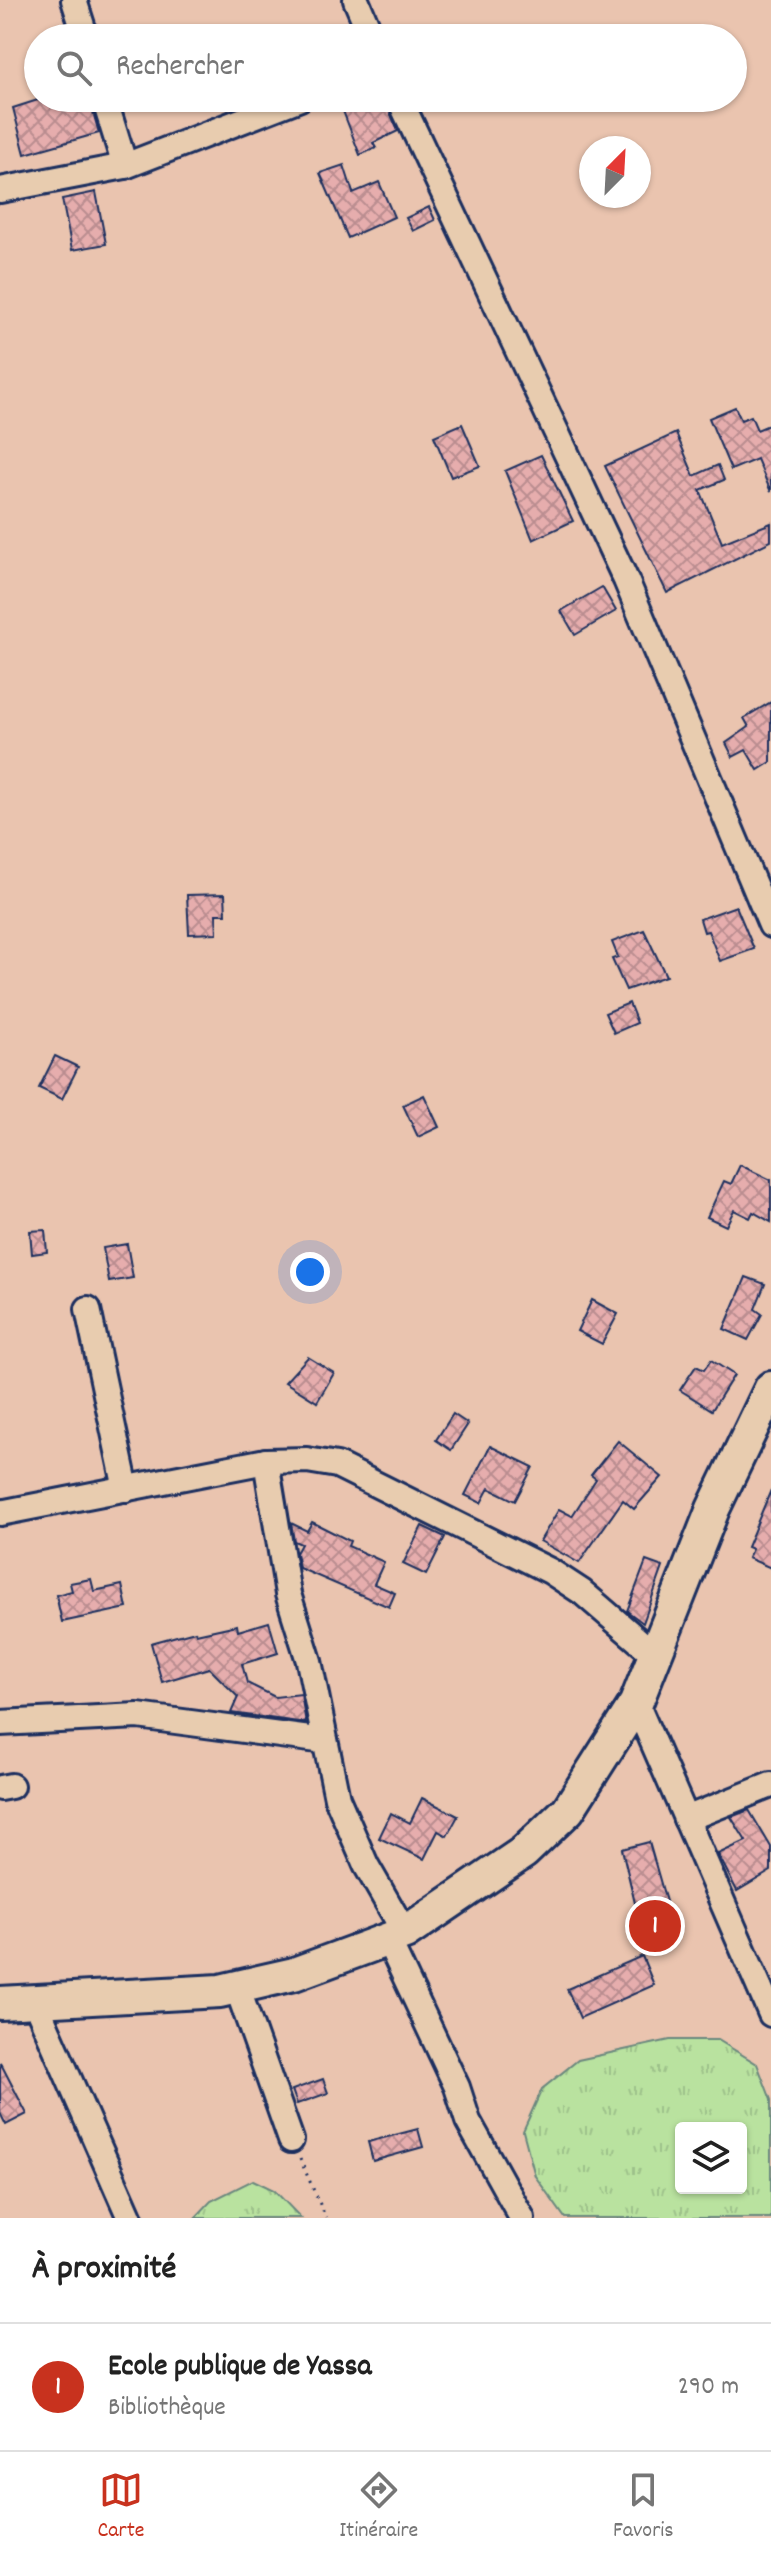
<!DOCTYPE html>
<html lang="fr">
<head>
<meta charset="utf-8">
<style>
	:root { --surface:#fff; --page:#f2f2f2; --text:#222; --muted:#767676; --line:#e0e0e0; --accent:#c8321e }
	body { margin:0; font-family:Dekko,sans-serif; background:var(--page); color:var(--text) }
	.controls { position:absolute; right:24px; bottom:24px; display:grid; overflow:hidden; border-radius:8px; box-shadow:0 2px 6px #0004 }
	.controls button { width:72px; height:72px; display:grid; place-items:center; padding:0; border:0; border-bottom:2px solid var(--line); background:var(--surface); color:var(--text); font:40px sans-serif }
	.compass { position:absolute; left:579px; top:136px; width:72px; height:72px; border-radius:50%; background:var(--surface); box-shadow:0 2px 6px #0004; rotate:24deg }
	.you { position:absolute; left:310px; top:1272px; width:28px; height:28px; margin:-20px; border:6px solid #fff; border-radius:50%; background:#1a73e8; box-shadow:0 0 0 12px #1a73e833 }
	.badge { display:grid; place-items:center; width:52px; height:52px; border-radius:50%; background:var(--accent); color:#fff; font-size:26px; font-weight:700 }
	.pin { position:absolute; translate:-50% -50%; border:4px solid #fff; box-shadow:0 2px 8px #0006 }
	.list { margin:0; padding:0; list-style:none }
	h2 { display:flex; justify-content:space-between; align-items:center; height:104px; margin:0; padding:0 32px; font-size:34px }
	h2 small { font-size:26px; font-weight:400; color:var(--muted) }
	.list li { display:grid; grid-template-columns:52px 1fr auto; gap:24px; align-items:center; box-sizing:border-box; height:128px; padding:0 32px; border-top:2px solid var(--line) }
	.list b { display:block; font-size:30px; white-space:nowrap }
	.list p { margin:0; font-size:26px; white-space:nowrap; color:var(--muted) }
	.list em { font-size:26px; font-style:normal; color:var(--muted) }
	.icon { flex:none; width:44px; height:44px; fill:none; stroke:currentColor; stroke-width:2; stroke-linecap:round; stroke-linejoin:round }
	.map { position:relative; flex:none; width:771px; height:2218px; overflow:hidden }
	.search { position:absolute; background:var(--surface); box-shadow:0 2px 6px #0004; left:24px; right:24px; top:24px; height:88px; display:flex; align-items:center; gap:20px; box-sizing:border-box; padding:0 28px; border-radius:44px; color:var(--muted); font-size:30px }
	.sheet { height:232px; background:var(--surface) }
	nav { display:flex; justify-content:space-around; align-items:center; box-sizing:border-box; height:112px; border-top:2px solid var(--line); background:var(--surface); font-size:22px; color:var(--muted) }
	nav a { display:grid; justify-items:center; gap:4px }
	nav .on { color:var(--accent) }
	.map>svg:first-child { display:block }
</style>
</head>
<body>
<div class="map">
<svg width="771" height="2218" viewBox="0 0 771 2218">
	<defs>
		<pattern id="grass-tufts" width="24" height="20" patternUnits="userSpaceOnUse" patternTransform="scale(2)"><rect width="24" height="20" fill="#b9e29f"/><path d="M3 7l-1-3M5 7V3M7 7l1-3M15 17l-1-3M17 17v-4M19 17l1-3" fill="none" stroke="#9ec28b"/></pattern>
		<pattern id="building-cross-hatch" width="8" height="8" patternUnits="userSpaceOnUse" patternTransform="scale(2)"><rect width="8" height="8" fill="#e6adad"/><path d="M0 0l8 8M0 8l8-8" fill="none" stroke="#ba8d90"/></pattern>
	</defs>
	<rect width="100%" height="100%" fill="#eac4af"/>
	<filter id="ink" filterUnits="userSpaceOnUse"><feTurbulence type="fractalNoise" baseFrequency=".0125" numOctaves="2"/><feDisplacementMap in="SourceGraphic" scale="16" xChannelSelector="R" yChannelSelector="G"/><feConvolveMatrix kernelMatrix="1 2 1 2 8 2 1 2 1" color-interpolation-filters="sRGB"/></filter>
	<g filter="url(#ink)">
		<g fill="url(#grass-tufts)" stroke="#6a887e" stroke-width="2" fill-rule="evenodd">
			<path d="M670,2040h48l39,24 14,36v118h-206l-30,-42 -12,-45 19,-42 36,-29zM681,2128h60v60h-60z"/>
			<polygon points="253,2180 274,2190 301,2218 195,2218 211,2201"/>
		</g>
		<g fill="url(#building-cross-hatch)" stroke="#1b2f5e" stroke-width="2">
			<polygon points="44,98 89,98 99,133 25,154 13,108"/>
			<polygon points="338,98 384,98 398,131 373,143 376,148 360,155"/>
			<polygon points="344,165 353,193 379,182 394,217 348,238 320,173"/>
			<polygon points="96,192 106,244 72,250 62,199"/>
			<polygon points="429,207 435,220 413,231 406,218"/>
			<polygon points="735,407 741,420 751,416 757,430 771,424 771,492 757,459 731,470 709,418"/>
			<polygon points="462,424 480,466 451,477 434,436"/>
			<polygon points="676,433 694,476 718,465 724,480 700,490 722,543 771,523 771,541 667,593 605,466"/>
			<polygon points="541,455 573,521 533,540 505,471"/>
			<polygon points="602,587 616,611 575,635 561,611"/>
			<polygon points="771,702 771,762 758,770 746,750 733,757 726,743 749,727 744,718"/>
			<polygon points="225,894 226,914 216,914 217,933 189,934 187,895"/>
			<polygon points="736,906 754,949 720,961 708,931 704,932 700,919"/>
			<polygon points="644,930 666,976 626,990 612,959 618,957 612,942"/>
			<polygon points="629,1003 637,1023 614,1033 605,1013"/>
			<polygon points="55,1056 78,1067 62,1099 39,1088"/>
			<polygon points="424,1095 439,1127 418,1137 403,1105"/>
			<polygon points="740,1165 771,1180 771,1222 753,1212 750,1218 734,1210 726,1226 707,1217 724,1181 731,1184"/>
			<polygon points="45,1230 47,1252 32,1254 30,1231"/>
			<polygon points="127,1244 133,1278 109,1282 103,1248"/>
			<polygon points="746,1277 765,1284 755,1309 762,1314 748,1340 724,1329"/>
			<polygon points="592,1300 618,1314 602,1344 577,1331"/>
			<polygon points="308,1357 334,1373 317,1402 285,1382"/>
			<polygon points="711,1360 734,1375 712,1410 680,1390 696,1366 704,1370"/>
			<polygon points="453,1414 468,1424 451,1450 436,1440"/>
			<polygon points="618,1441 662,1477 634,1509 623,1500 579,1563 540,1541 559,1509 572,1516 596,1479 591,1475"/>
			<polygon points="490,1446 533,1467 515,1501 489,1488 481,1503 465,1495"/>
			<polygon points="771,1490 771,1568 748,1558 752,1549 747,1547"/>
			<polygon points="312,1522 350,1541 348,1546 384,1562 374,1584 395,1593 389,1607 299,1568 296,1553 301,1544 294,1541 291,1523 307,1531"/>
			<polygon points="422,1526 445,1537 426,1575 403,1564"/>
			<polygon points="646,1561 663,1567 643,1623 627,1611"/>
			<polygon points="91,1579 94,1591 122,1585 127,1608 62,1622 56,1595 72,1591 70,1583"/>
			<polygon points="269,1622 278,1653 242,1664 247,1683 275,1697 301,1694 306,1723 231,1713 238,1697 209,1668 162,1682 151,1643 195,1631 196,1634 237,1625 238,1631"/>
			<polygon points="422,1798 458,1816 447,1836 438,1831 424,1859 379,1838 391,1813 410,1823"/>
			<polygon points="749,1810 771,1847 771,1871 737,1891 718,1854 746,1841 731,1817"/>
			<polygon points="649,1842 669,1912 639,1920 622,1849"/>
			<polygon points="642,1956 654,1985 580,2018 567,1989"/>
			<polygon points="0,2062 27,2114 6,2125 0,2113"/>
			<polygon points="323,2079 328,2093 297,2104 292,2090"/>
			<polygon points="418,2129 423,2147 373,2161 368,2142"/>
		</g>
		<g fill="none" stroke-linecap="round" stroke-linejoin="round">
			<defs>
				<g id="minor">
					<polyline points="74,0 86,38"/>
					<polyline points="356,0 372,38"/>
					<polyline points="104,98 125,166"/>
					<polyline points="399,98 626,580 771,925"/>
					<polyline points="0,190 125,166 300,98"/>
					<polyline points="88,1309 126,1489"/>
					<polyline points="266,1461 288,1594 309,1661 337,1798 366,1865 405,1933"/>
					<polyline points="0,1513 266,1461 307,1460 337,1465 550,1571 582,1592 655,1655"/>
					<polyline points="636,1703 771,2014"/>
					<polyline points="0,1723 138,1716 325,1741"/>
					<polyline points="0,1788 11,1786"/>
					<polyline points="686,1819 771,1785"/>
					<polyline points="388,1940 457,2087 468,2121 522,2218"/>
					<polyline points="237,1987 291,2140"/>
					<polyline points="34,1999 130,2218"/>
				</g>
				<polyline id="major" points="0,2003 220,1991 294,1974 405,1933 524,1852 568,1810 636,1703 713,1509 771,1388"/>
			</defs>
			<use href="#minor" stroke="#1b2f5e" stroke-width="30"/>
			<use href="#major" stroke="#1b2f5e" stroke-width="38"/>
			<polyline stroke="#1b2f5e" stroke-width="3" stroke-dasharray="2 6" stroke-linecap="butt" points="300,2159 326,2218"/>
			<use href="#minor" stroke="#e8ccaf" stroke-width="24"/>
			<use href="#major" stroke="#e8ccaf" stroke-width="32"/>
		</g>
	</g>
</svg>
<div class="controls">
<button><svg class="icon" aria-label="layers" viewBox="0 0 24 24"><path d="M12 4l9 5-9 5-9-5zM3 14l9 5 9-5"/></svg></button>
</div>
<svg class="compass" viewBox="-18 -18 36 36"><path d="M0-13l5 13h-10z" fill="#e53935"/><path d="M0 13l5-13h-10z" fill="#767676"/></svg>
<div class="you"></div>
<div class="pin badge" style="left:655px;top:1926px">1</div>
<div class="search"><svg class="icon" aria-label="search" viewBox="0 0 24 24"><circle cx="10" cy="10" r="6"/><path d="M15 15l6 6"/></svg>Rechercher</div>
</div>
<section class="sheet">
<h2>À proximité<small></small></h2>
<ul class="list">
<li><span class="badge">1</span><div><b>Ecole publique de Yassa</b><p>Bibliothèque</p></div><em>290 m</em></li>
</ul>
</section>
<nav>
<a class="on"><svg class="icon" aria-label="map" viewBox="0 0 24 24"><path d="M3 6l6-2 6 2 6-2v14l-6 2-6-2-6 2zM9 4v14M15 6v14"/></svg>Carte</a>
<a><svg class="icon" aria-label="directions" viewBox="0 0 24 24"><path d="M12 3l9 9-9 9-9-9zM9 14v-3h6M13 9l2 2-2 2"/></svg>Itinéraire</a>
<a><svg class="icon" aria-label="saved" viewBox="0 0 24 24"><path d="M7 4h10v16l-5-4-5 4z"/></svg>Favoris</a>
</nav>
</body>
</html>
